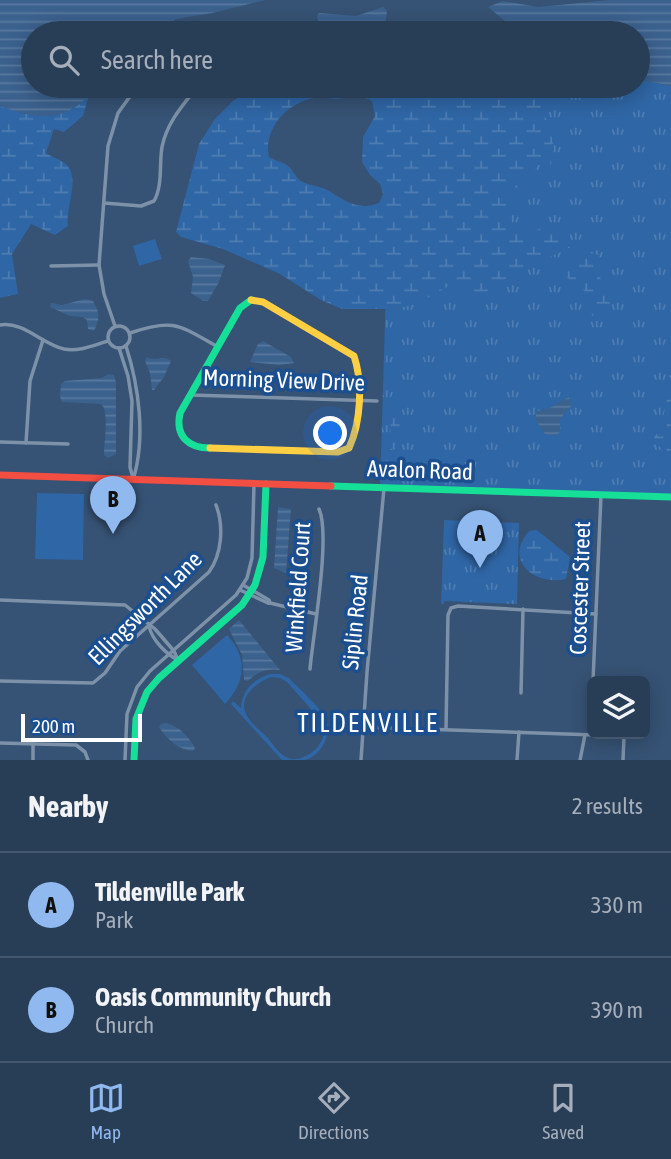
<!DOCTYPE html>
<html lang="en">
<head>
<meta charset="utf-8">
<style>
	:root { --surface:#283e57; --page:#30455d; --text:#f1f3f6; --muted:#a5aeba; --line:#44576d; --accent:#90b9f0 }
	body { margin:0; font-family:"Asap Condensed",sans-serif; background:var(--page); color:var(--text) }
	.controls { position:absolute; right:21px; bottom:21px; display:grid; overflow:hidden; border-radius:10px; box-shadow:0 4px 18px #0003 }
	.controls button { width:63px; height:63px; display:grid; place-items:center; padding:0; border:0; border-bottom:2px solid var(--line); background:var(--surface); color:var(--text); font:35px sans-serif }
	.scale { position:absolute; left:21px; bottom:18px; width:121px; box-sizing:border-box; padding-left:7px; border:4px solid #fff; border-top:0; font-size:19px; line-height:24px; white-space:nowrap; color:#fff; -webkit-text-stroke:5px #1b4f8f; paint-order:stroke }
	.you { position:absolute; left:331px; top:434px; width:24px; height:24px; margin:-18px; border:5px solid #fff; border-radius:50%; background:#1a73e8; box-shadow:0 0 0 10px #1a73e833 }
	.badge { display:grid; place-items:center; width:46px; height:46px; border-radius:50%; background:var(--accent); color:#111; font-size:23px; font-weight:700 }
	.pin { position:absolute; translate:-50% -58px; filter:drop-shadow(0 2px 4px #0008) }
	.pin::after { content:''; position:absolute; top:37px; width:24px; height:21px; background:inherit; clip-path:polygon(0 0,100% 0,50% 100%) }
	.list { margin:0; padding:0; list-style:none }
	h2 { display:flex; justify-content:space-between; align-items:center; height:91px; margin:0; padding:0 28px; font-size:30px }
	h2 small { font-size:23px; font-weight:400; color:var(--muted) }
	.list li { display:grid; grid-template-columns:46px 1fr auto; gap:21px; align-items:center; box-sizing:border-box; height:105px; padding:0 28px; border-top:2px solid var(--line) }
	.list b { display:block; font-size:26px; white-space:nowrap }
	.list p { margin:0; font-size:23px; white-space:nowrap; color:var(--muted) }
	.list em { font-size:23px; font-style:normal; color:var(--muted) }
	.icon { flex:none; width:38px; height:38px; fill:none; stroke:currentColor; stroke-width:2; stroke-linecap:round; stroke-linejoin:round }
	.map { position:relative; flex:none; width:671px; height:760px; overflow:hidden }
	.search { position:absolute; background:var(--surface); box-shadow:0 4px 18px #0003; left:21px; right:21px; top:21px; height:77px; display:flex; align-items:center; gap:18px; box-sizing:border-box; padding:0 24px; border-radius:38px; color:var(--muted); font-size:26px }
	.sheet { height:301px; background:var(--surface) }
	nav { display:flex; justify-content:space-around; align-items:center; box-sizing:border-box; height:98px; border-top:2px solid var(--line); background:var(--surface); font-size:19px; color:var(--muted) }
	nav a { display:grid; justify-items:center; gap:4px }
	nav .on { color:var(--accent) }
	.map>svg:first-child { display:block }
</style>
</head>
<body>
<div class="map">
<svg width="671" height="760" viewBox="0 0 671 760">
	<defs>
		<pattern id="grass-tufts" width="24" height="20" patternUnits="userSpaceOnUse" patternTransform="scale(1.75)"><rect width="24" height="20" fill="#2f66a5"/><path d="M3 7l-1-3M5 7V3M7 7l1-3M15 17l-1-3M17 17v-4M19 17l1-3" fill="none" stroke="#4e7db2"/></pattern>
		<pattern id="wetland-marsh" width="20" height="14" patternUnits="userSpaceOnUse" patternTransform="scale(1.75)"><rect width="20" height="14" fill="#2f66a5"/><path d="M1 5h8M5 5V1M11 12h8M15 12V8" fill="none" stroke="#4e7db2"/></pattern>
		<pattern id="water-rules" width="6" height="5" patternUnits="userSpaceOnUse" patternTransform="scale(1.75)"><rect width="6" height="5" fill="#3b618d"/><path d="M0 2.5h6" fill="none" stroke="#58799e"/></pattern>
	</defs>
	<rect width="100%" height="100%" fill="#365274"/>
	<g fill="url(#grass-tufts)">
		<polygon points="638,79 671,86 671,497 380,488 392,86 638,86"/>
		<polygon points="444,520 519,523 517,604 444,601 444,604 441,604"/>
	</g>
	<g fill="url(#wetland-marsh)" fill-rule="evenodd">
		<path d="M261,86h149c13,5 25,6 38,0h106l4,5 -13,24 8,27 -2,23h-13l-15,18 -17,11 5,34 18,4 22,-6 22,20 -66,32 -32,21 -9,-2 -15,-12 -35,19 -21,5h-53l-21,-9 -41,-26 -57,-25 -42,-12 -5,-5 23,-88 16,-25 19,-19zM357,94l15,7 3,15 -12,21 -1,25 8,13 10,9 3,10 -4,9c-21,8 -33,-2 -50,-12 -8,-5 -18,-5 -26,-9 -7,-3 -9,-11 -15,-16 -4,-4 -13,-5 -19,-9 -6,-27 17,-54 45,-59 7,-2 15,1 22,1 7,0 14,-3 21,-5z"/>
		<path d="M89,95l-6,21 -19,16 -10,-3 -8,24c6,4 15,7 20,11 15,14 -1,44 2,62l-13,9 -24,-11 -19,30 6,40 -18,4v-192l25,8 47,-5z"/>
		<path d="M588,253l11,1c0,15 1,37 11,49 -3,8 -4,19 -14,18l-4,-5 -6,-24 -26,-20z"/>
		<polygon points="671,361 671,459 657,444 654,437 662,428"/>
		<polygon points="391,405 396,405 400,410 399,447 396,449 390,450"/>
		<path d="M537,530l33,27 -4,22c-31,7 -63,-18 -37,-48z"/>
	</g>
	<g fill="#2f66a5" fill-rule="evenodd">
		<polygon points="155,239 162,259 139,266 133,246"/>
		<polygon points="37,493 84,494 83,560 35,559"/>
		<path d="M227,635c21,22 19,47 -2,69l-33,-39z"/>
		<path d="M270,674h10l9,4c11,12 30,27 37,42 7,14 -6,37 -21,40 -7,0 -16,0 -23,0l-51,-56 2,-3 8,7c1,-18 13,-29 29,-34zM271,677l9,1 7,4 36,41c3,9 0,17 -6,25 -6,6 -16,12 -25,11 -10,-1 -18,-13 -24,-21 -7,-7 -18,-15 -22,-24 -8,-17 11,-32 25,-37z"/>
	</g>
	<g fill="url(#water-rules)">
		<path d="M0,0h265l-53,13 -36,6 -22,14h-121v53h64c-29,37 -56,35 -97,20z"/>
		<polygon points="610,0 671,0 671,86 638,79 638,33 509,33 505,21 488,7 503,1 538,7"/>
		<polygon points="383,7 387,11 385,28 367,29 358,33 321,33 317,16 319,13 356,16"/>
		<polygon points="191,257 209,259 225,265 219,282 208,301 203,301 191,293 193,277 188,261"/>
		<path d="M85,299l8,2c7,11 7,19 1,30l-6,-2 -1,-9 -5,-3 -12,-1 -20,-9 1,-4 11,2z"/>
		<polygon points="263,341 291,357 294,363 279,365 250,362 258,344"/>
		<path d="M147,357c8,5 16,-3 24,4l-7,16 -10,13h-2l-2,-17 -5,-12z"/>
		<path d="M109,374l5,1 2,8v71l-8,4 -4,-3c0,-15 4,-31 0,-47l-3,-4 -39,-2 -2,-5 1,-13 4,-3 36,-3z"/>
		<polygon points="569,397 571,406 560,419 560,432 556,436 545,434 535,419 537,411 550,408"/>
		<polygon points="278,507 291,509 286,573 274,568"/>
		<path d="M239,620l41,50c-13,-2 -23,2 -32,11l-4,-1 -2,-25 -13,-26z"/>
		<path d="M166,723c13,3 23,14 29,25l-2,3c-15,-1 -26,-12 -34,-24l2,-3z"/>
	</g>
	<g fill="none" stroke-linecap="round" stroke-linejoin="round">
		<g stroke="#7d92a8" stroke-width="3.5">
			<path d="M104,203l37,3 13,-5c9,-16 5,-37 8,-54 5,-25 21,-42 36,-61"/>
			<polyline points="51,266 99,265"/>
			<path d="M0,325c23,-4 42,19 64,24 15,3 30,-4 44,-8"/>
			<circle cx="119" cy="337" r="11"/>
			<polyline points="115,326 104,294 99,265 108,146 118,113 131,95 141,86"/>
			<path d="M130,333c44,-15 49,-8 88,14"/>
			<path d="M126,346c13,41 20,92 7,134"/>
			<polyline points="119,348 128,376 132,401 130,467 133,478"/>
			<polyline points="190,395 377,401"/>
			<polyline points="0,442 68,444"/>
			<polyline points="26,443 30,381 43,340"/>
			<polyline points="243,585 269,600 270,603 268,603"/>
			<polyline points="240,590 268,603"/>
			<polyline points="0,600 125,605 155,629 174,651 178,660"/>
			<polyline points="270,603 316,614"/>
			<path d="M149,626c3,14 17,28 29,34"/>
			<path d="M310,669c3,-34 21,-134 9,-160"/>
			<path d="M0,681l93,2 12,-10 15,-22 89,-79c13,-18 15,-46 7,-67"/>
			<polyline points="593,681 601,495"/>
			<polyline points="521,693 523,609"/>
			<polyline points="364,727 624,736 623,760"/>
			<polyline points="446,729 448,615 451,608 458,606 596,614"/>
			<polyline points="591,733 592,711"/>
			<polyline points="0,743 76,745 85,752 88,760"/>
			<polyline points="33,760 33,744"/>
			<polyline points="125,760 127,714 137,687 150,671 236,595 247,578 252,558 254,484"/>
			<polyline points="361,760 367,672 384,488"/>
			<polyline points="517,760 519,732"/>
			<polyline points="580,760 585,735"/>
		</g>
		<g stroke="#16e098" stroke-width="7">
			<path d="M210,448c-22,0 -35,-12 -30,-35l60,-105 11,-8"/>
			<polyline points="331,486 671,497"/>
			<polyline points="134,760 136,719 147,692 159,678 242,605 255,585 263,557 266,484"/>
		</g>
		<path stroke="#ffcf43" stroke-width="7" d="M210,448l128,4 11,-4c12,-26 14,-65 5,-92l-91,-54 -12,-2"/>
		<polyline stroke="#f24e42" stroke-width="7" points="0,475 331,486"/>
	</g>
	<g text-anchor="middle" stroke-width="7" stroke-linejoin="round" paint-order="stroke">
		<g font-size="23" fill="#fff" stroke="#1b4f8f">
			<text transform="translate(284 380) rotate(2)" y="8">Morning View Drive</text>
			<text transform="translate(420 470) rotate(2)" y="8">Avalon Road</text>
			<text transform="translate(298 587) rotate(-86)" y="8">Winkfield Court</text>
			<text transform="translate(580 588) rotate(-88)" y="8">Coscester Street</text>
			<text transform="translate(145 608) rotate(-45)" y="8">Ellingsworth Lane</text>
			<text transform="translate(355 622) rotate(-84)" y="8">Siplin Road</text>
		</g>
		<g font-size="26" letter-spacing="2" fill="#fff" stroke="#1b4f8f">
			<text x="368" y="732">TILDENVILLE</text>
		</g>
	</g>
</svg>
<div class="controls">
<button><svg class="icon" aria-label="layers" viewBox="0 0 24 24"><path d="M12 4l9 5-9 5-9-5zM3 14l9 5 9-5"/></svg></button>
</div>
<div class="scale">200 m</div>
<div class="you"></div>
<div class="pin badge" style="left:480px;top:568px">A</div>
<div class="pin badge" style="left:113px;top:534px">B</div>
<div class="search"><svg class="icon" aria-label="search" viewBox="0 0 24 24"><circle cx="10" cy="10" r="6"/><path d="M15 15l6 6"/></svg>Search here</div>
</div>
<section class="sheet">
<h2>Nearby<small>2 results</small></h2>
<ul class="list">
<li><span class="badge">A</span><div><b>Tildenville Park</b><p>Park</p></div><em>330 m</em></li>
<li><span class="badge">B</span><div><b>Oasis Community Church</b><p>Church</p></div><em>390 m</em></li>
</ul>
</section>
<nav>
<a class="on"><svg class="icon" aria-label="map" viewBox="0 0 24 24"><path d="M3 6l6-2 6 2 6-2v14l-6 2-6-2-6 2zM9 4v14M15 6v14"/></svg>Map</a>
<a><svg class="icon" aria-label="directions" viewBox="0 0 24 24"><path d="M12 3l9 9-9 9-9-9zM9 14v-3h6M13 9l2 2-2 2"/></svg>Directions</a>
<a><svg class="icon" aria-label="saved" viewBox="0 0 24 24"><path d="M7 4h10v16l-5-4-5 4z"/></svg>Saved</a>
</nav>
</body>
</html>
